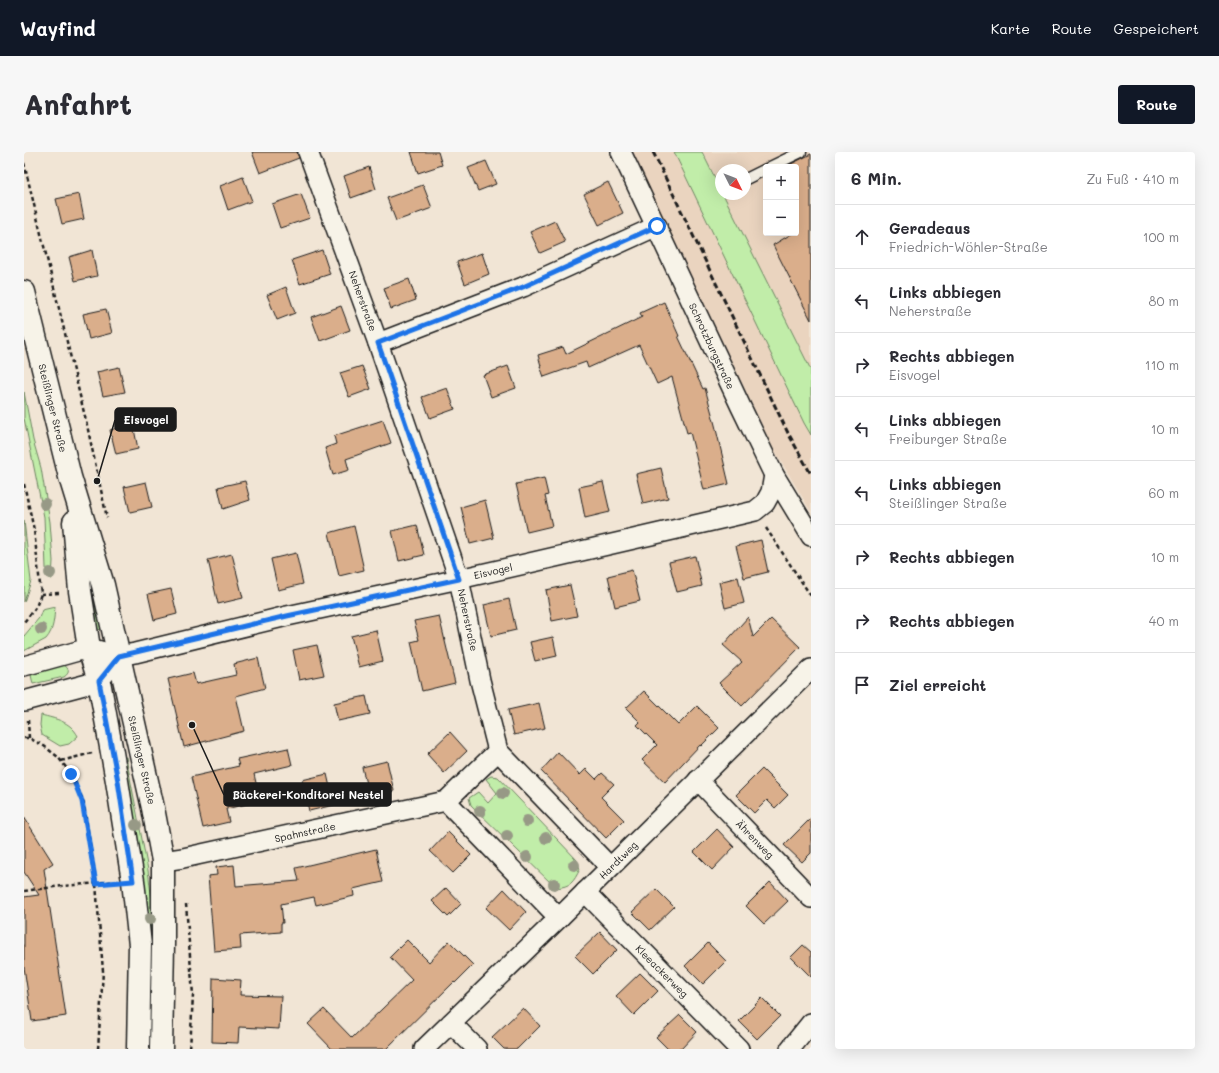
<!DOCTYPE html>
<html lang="de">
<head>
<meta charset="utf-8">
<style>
	:root { --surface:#fff; --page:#f7f7f7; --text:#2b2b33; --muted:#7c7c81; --line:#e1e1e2; --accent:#111827 }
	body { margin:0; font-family:Mali,sans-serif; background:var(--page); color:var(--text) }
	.controls { position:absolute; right:12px; top:12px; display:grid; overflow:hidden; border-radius:4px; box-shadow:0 4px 16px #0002 }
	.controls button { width:36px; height:36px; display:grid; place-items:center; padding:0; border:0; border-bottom:1px solid var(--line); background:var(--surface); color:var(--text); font:20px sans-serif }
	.compass { position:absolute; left:691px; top:12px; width:36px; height:36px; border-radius:50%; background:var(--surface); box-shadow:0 4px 16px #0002; rotate:132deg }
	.stop { position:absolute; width:12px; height:12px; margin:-9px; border:3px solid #1a73e8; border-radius:50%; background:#fff }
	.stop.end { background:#1a73e8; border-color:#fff; box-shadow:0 1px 4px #0008 }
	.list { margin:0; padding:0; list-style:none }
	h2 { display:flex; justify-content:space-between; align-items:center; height:52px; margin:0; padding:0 16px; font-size:17px }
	h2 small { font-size:13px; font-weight:400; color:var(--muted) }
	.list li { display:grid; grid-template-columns:26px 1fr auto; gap:12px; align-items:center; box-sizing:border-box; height:64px; padding:0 16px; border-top:1px solid var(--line) }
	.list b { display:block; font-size:15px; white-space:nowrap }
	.list p { margin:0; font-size:13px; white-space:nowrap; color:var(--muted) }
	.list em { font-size:13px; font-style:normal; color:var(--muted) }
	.icon { flex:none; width:22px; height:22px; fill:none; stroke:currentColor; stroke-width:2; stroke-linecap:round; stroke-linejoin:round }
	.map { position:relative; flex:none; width:787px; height:897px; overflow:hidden; border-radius:4px }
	header { display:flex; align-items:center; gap:24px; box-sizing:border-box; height:56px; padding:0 20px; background:var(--accent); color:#fff }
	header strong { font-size:19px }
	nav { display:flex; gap:22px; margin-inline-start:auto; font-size:14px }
	.intro { display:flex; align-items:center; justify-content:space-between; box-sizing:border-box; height:96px; padding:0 24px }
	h1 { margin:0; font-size:28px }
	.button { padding:10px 18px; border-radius:4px; background:var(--accent); color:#fff; font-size:14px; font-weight:700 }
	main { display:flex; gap:24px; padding:0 24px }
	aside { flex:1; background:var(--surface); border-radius:4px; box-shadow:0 4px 16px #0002 }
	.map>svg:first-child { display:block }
</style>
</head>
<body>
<header>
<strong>Wayfind</strong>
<nav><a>Karte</a><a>Route</a><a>Gespeichert</a></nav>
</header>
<div class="intro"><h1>Anfahrt</h1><a class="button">Route</a></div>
<main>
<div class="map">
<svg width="787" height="897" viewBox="0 0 787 897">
	<rect width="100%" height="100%" fill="#f1e5d5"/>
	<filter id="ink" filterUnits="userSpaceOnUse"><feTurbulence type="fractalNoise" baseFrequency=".025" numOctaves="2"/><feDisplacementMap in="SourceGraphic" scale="8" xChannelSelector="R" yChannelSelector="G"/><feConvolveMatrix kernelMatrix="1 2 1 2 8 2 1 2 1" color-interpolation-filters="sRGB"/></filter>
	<g filter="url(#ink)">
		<g fill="#ead4bf" fill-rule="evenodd">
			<polygon points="608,0 650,0 780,271 787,283 787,360 749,296"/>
			<path d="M678,0h109v218l-88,-176h22v-24h-24v20zM742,15h30v66h-30z"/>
		</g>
		<g fill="#c1eda9" stroke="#6e8462">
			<polygon points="650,0 678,0 697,38 697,42 699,42 787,218 787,283 780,271"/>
			<polygon points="0,240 9,288 17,316 26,370 29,409 28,427 24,426 22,416 20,365 0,266"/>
			<polygon points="0,369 7,429 0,450"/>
			<polygon points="71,448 79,474 77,477 74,478 71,476 64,449"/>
			<path d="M31,455c-1,11 -1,23 -9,32l-22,12v-15l15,-18 3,-8z"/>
			<path d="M39,513c7,3 7,8 1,12l-31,7 -2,-9z"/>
			<path d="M17,563c15,4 29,6 37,21l-9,8 -9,2 -18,-11 -2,-10z"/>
			<polygon points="102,605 124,718 130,766 131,897 121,897 93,608"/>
			<path d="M467,624l7,1 79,83 3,9c-7,14 -9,17 -24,19l-85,-83 -2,-7 9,-6 10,11 9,-10 -11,-14z"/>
		</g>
		<g fill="#daae8b" stroke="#1c1c1c">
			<polygon points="228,0 273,0 275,6 236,21"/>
			<polygon points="387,0 414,0 418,13 394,21"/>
			<polygon points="787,2 787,168 749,93 769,81 772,81 772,15 761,15"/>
			<polygon points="462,9 472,32 454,39 444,16"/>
			<polygon points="345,15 352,37 327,46 320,24"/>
			<polygon points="219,25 228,49 204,58 196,34"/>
			<polygon points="584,30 599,61 575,73 560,42"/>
			<polygon points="399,33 408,56 372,69 363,46"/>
			<polygon points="55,42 60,67 38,72 32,47"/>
			<polygon points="277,42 286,66 256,76 248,52"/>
			<polygon points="531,69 541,90 516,101 506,80"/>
			<polygon points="68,98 73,124 51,129 45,105"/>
			<polygon points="298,98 306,122 276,132 268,108"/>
			<polygon points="458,101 465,122 441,132 433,110"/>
			<polygon points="385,127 392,148 367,157 360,136"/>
			<polygon points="262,135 271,161 253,168 243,143"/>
			<polygon points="640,150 655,184 654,184 679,237 681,236 691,273 705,332 680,338 666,280 663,281 648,225 633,232 615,193 564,216 562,210 520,225 516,214 517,214 514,203 539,195 542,202 618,165 616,161"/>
			<polygon points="317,154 326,178 296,189 287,165"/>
			<polygon points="82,157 88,181 65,187 59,162"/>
			<polygon points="338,214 347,237 325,245 316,221"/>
			<polygon points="484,214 492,236 467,245 459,223"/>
			<polygon points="95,215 101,240 79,244 73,220"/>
			<polygon points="423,236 431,257 406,266 398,245"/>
			<polygon points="359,268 367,291 322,307 325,318 309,323 301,296 312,292 310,284"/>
			<polygon points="109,272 114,297 92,302 86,278"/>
			<polygon points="637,316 644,346 619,352 612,322"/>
			<polygon points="520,326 524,343 521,344 528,374 503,380 492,332"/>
			<polygon points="221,329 226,348 199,357 194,335"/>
			<polygon points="122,330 128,355 106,360 100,335"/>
			<polygon points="579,330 586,360 561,366 555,335"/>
			<polygon points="461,348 470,386 446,392 437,355"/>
			<polygon points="393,373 400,403 375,409 368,379"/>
			<polygon points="330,374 340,418 315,424 305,381"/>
			<polygon points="737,388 744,420 720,426 712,394"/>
			<polygon points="272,401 279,432 254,438 247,407"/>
			<polygon points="208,402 219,446 194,452 184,408"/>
			<polygon points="671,404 678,434 653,440 645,410"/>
			<polygon points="608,418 616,449 591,455 584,424"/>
			<polygon points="714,425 720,451 701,456 695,430"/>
			<polygon points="546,433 553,464 528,469 522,438"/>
			<polygon points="147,437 153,462 130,468 124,442"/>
			<polygon points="485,447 492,478 467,484 460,453"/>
			<polygon points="415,464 431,531 398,539 387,490 395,488 390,469"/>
			<polygon points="724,465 729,485 747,467 776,495 718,554 695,531 718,510 699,493"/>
			<polygon points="352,478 359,509 335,515 327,484"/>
			<polygon points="529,485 533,504 511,509 506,490"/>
			<polygon points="293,493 300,523 275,528 269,498"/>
			<polygon points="234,506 241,536 212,544 220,579 160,595 144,527 169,521 172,532 212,523 210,512"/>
			<polygon points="620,539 654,573 673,554 695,576 677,594 676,593 641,630 618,608 633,593 613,573 616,570 602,556"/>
			<polygon points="342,544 346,562 314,569 310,551"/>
			<polygon points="515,551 521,576 490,583 484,558"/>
			<polygon points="426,580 443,599 420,621 403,602"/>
			<polygon points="264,596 268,613 230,622 236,649 202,657 205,670 179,676 167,625 215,614 213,607"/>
			<polygon points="534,600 556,623 562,617 572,627 578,621 590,632 577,645 600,668 582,686 517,619"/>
			<polygon points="363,609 370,639 345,645 338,615"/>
			<polygon points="738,617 764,643 751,656 743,648 730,661 712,643"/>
			<polygon points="303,622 310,653 285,659 278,628"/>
			<polygon points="0,665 29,711 20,717 42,864 8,869 0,815 0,745 15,743 0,720"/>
			<polygon points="787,666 787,701 778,710 760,693"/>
			<polygon points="693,677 710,695 688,718 670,700"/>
			<polygon points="424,680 447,703 429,721 406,699"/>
			<polygon points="352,697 359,730 329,737 330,744 292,753 290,745 257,752 259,771 257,771 257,780 216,783 217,797 190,799 184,724 193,723 192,715 210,713 212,734 275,729 272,716"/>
			<polygon points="746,730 764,749 740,772 722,754"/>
			<polygon points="422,736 437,752 424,765 408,749"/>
			<polygon points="480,737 502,760 485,778 462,756"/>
			<polygon points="632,737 650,755 626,778 608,760"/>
			<polygon points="576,780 593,798 569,822 551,804"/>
			<polygon points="383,788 405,810 425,789 449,813 431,831 430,830 362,897 308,897 284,872 300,857 328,886 388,828 366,805"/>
			<polygon points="684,791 702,809 679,832 661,814"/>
			<polygon points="779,793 787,800 787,825 767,805"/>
			<polygon points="616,821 634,839 610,863 592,844"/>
			<polygon points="189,826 217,828 216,843 257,844 255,877 215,875 214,891 188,890"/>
			<polygon points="738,846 756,864 733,887 715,869"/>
			<polygon points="499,856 516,874 493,897 480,897 468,885"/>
			<polygon points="656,863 673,880 657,897 644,897 632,885"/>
		</g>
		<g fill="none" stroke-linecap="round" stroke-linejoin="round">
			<defs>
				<g id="service">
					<polyline points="746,15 777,0"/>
					<polyline points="722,27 742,17"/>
				</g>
				<g id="minor">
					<polyline points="284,0 354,191 435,427 456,528 474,599 586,715"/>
					<polyline points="597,0 717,255 750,323 787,384"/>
					<polyline points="354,191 499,135 633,74"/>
					<polyline points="0,514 65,496 95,504 111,501 263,464 435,427 662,375 731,359 741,351 747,340 750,323"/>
					<polyline points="0,549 75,529 95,504"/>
					<polyline points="474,599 422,649 535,766"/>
					<polyline points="674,628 787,746"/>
					<polyline points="139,709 159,706 422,649"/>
					<polyline points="561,740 715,897"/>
					<polyline points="427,871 453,897"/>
					<polyline points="400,897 535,766 787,517"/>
					<polyline points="766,897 787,871"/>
				</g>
				<g id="tertiary">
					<polyline points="0,140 46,325 79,433 129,656 139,709 139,792 137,897"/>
					<polyline points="50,370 56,439 65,496 75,529 87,595 93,629 109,729 116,793 114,897"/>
				</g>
			</defs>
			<use href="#service" stroke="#1c1c1c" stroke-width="13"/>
			<use href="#minor" stroke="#1c1c1c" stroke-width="22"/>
			<use href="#tertiary" stroke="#1c1c1c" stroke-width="25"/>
			<g stroke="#1c1c1c" stroke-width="2.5" stroke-dasharray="4 3" stroke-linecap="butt">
				<polyline points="0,11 63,273 83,366"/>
				<polyline points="0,332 10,378 17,442 12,455 0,470"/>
				<polyline points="742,376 787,444"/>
				<polyline points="17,442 36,441"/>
				<polyline points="4,568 5,586"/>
				<polyline points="0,586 5,586 20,594 34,605 47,622 59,649 72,732 79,819 74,897"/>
				<polyline points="37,609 68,601"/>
				<polyline points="0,739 38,734 87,730"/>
				<polyline points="162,752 169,843 166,897"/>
			</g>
			<use href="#service" stroke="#f7f3e8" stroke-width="10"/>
			<use href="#minor" stroke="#f7f3e8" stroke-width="19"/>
			<use href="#tertiary" stroke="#f7f3e8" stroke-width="22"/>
			<polyline stroke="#1c1c1c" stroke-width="3" stroke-dasharray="6 3" stroke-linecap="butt" points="629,0 764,281 787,322"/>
		</g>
		<g fill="#979986">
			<circle cx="21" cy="352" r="6"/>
			<circle cx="26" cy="421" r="6"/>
			<circle cx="17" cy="477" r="6"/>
			<circle cx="479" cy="641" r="6"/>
			<circle cx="456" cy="659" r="6"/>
			<circle cx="503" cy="669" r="6"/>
			<circle cx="112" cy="673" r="6"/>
			<circle cx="483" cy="684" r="6"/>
			<circle cx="522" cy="686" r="6"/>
			<circle cx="503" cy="705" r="6"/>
			<circle cx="550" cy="713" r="6"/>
			<circle cx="530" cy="732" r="6"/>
			<circle cx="126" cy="767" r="6"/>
		</g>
	</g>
	<g fill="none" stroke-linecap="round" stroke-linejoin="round" filter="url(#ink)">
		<polyline stroke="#1a73e8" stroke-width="5" points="47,622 58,649 72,732 109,729 94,629 75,529 95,504 263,464 435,427 354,191 499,135 633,74"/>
	</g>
	<g text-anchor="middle" stroke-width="4" stroke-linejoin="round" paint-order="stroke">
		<g font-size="10" fill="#1c1c1c" stroke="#f7f3e8">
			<text transform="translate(339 149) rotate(70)" y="4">Neherstraße</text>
			<text transform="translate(688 194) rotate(65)" y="4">Schrotzburgstraße</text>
			<text transform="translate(29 256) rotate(76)" y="4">Steißlinger Straße</text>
			<text transform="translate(469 419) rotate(-13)" y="4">Eisvogel</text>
			<text transform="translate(444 468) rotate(78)" y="4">Neherstraße</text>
			<text transform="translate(118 608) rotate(77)" y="4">Steißlinger Straße</text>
			<text transform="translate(281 680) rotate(-12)" y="4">Spahnstraße</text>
			<text transform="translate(731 687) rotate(46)" y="4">Ährenweg</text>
			<text transform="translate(594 708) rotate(-45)" y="4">Hardtweg</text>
			<text transform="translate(638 819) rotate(45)" y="4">Kleeackerweg</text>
		</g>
	</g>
	<path fill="none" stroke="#1c1c1c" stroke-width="1.5" d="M73 329L91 268M168 573L200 643"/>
	<g fill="#1c1c1c" stroke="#f7f3e8" stroke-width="1.5">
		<circle cx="73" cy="329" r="4"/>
		<circle cx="168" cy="573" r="4"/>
	</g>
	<g fill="#1c1c1c" stroke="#1c1c1c" stroke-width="1.5">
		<rect x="91" y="256" width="61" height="23" rx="4"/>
		<rect x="200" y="631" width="167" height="23" rx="4"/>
	</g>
	<g font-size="11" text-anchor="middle" font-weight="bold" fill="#fff">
		<text x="122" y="272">Eisvogel</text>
		<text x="284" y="647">Bäckerei-Konditorei Nestel</text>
	</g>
</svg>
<div class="controls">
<button>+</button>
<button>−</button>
</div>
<svg class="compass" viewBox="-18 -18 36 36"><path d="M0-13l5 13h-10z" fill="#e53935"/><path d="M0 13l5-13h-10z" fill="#7c7c81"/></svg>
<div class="stop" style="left:633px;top:74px"></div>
<div class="stop end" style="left:47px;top:622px"></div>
</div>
<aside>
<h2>6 Min.<small>Zu Fuß · 410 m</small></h2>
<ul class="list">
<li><svg class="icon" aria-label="ahead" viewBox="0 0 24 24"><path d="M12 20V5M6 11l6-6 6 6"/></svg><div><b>Geradeaus</b><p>Friedrich-Wöhler-Straße</p></div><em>100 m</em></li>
<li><svg class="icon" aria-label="left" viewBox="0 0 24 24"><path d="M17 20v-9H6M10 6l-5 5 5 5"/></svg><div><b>Links abbiegen</b><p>Neherstraße</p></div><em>80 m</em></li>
<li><svg class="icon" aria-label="right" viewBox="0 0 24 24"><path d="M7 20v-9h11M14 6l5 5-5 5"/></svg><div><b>Rechts abbiegen</b><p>Eisvogel</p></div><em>110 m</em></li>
<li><svg class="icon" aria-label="left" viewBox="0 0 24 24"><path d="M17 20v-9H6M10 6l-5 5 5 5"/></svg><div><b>Links abbiegen</b><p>Freiburger Straße</p></div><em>10 m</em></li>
<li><svg class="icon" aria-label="left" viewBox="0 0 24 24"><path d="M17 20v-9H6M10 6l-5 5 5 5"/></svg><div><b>Links abbiegen</b><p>Steißlinger Straße</p></div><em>60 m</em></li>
<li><svg class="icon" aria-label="right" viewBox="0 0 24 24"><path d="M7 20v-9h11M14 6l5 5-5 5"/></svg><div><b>Rechts abbiegen</b></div><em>10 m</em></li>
<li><svg class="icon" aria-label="right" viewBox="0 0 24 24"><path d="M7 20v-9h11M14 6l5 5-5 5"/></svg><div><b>Rechts abbiegen</b></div><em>40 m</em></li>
<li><svg class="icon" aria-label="arrive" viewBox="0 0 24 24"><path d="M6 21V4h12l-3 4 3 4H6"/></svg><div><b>Ziel erreicht</b></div></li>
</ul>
</aside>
</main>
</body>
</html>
